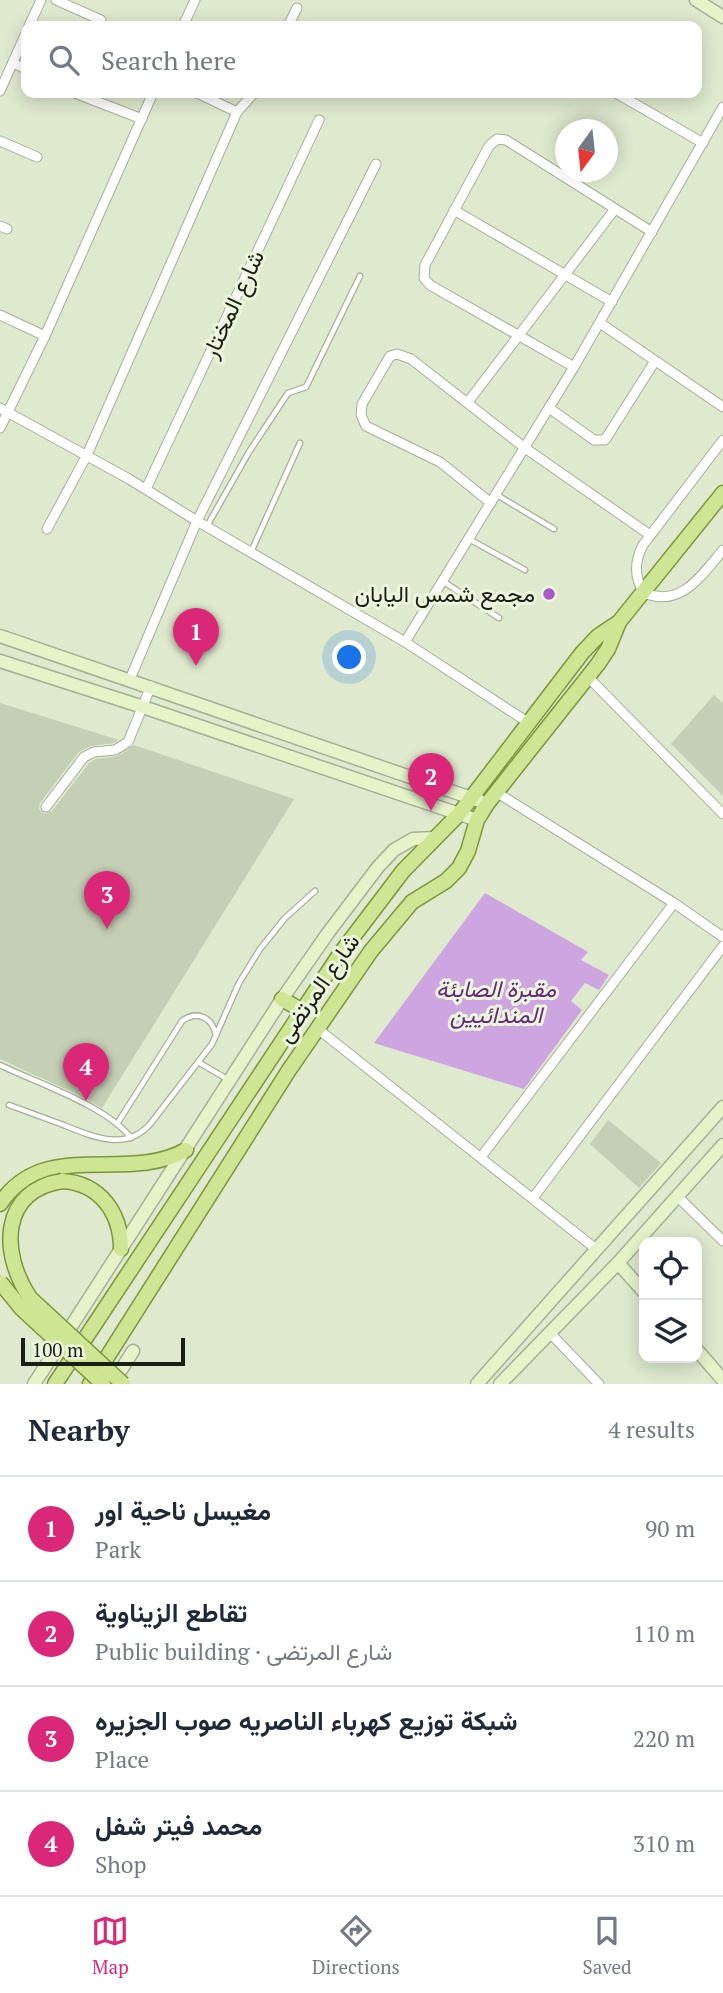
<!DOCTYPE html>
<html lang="en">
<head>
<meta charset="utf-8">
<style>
	:root { --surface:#fff; --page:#f6f6f7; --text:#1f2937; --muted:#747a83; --line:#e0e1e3; --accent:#db2777 }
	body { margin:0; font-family:"PT Serif",Vazirmatn,serif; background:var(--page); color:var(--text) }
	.controls { position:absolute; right:21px; bottom:21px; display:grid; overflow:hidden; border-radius:14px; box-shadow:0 4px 18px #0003 }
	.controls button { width:63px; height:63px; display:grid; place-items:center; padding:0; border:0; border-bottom:2px solid var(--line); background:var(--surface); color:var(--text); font:35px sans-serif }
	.compass { position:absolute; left:555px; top:119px; width:63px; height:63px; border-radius:50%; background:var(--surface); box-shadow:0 4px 18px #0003; rotate:195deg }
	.scale { position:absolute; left:21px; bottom:18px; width:164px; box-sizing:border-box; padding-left:7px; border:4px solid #1b1e15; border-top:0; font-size:19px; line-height:24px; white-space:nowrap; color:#1b1e15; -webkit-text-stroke:5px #ecf6dc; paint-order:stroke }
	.you { position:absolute; left:350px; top:658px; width:24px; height:24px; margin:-18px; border:5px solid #fff; border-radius:50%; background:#1a73e8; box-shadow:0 0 0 10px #1a73e833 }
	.badge { display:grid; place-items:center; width:46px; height:46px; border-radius:50%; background:var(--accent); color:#fff; font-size:23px; font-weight:700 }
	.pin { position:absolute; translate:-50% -58px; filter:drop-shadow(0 2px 4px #0008) }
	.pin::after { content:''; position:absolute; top:37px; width:24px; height:21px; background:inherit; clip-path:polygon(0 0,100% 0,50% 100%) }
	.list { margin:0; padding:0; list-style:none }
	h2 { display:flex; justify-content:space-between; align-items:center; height:91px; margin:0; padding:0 28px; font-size:30px }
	h2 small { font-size:23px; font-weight:400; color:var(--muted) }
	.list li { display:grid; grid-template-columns:46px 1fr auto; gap:21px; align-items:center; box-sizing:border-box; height:105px; padding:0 28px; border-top:2px solid var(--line) }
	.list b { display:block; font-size:26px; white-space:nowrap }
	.list p { margin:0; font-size:23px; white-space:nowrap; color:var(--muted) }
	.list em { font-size:23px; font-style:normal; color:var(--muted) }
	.icon { flex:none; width:38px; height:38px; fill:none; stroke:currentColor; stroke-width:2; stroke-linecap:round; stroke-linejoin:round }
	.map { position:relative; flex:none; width:723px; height:1384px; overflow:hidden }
	.search { position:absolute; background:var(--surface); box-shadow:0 4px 18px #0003; left:21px; right:21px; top:21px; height:77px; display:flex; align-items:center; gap:18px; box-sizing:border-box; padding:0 24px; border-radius:14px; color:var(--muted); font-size:26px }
	.sheet { height:511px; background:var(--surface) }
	nav { display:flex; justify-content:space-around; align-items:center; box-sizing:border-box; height:98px; border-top:2px solid var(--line); background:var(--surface); font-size:19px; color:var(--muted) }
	nav a { display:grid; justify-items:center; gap:4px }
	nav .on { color:var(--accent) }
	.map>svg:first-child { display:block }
</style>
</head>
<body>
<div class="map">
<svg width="723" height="1384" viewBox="0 0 723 1384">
	<rect width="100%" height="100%" fill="#dfe9ce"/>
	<polygon fill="#cda5e1" points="485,893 588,952 581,960 609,975 599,990 585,983 571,1001 582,1010 524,1089 374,1043"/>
	<g fill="#c5cfb5">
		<polygon points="714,695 723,703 723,796 671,744"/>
		<polygon points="0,703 119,740 113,743 91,746 79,752 40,803 39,809 44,814 52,811 89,763 96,759 118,756 134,745 294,799 102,1108 72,1092 0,1059"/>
		<polygon points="608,1120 661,1163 639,1188 590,1144"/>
	</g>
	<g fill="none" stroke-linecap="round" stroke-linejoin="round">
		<defs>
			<g id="lane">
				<polyline points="497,495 554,529"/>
				<polyline points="207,526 249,452 288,393 306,387 360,276"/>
				<polyline points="469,539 525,570"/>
				<polyline points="251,552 300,443"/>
				<polyline points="444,582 499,618"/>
				<polyline points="198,1062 227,1079"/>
				<path d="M0,1065c37,18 107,41 131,73"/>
				<path d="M9,1105c17,6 35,13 52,19 30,12 65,29 90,-1l61,-79 27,-61 21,-34 25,-31 30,-27"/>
				<path d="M117,1124l65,-103c15,-11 30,-4 34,14"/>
			</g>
			<g id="street">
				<polyline points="56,0 101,20"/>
				<polyline points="29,26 41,0"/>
				<polyline points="183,26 195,0"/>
				<polyline points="288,26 297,8"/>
				<polyline points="13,63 26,69"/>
				<polyline points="0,91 26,33"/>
				<polyline points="75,93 142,119"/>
				<polyline points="197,93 237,112"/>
				<polyline points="616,93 703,143"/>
				<polyline points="0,141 37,157"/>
				<polyline points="454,210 612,302"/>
				<polyline points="0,226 7,229"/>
				<polyline points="0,315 45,336"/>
				<polyline points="600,323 723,407"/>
				<polyline points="574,367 430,285 424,278 425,265 489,146 497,139 506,140 652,232"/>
				<polyline points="468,402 615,209"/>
				<polyline points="0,408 129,479 197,521 405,642 529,723"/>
				<polyline points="549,408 594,440 605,440 655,361"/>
				<polyline points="0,428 45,336 153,93"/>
				<path d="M723,440l-80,105c-9,17 -9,32 1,48 37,15 57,-17 79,-43"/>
				<polyline points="146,489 319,120"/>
				<polyline points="491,503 440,462 366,426 361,415 362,404 390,356 397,354 411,359 525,448 650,535"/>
				<polyline points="47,529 87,455 237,112 254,93"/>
				<polyline points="405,642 574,367 723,107"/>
				<polyline points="588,677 723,814"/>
				<polyline points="130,679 197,521 376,164"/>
				<polyline points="496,792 674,903 723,937"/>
				<polyline points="46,807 84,757 94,752 115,750 128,742 151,686"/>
				<polyline points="318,1029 596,1249"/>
				<polyline points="481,1157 674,903"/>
				<polyline points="677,1196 723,1241"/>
				<polyline points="533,1198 723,946"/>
				<polyline points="550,1333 599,1384"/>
			</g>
			<g id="secondary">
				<polyline points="696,0 723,17"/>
				<polyline points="0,636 480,801"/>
				<polyline points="0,661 143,707 477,820"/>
				<polyline points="618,1263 644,1292"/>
				<polyline points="697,1350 723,1380"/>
				<polyline points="34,1384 282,999 328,933 378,867 394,850 413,839 435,838"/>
				<polyline points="112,1384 133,1351"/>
				<polyline points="477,1384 723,1107"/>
				<polyline points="500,1384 618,1263 723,1145"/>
			</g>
			<g id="primary">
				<polyline points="282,999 301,1010"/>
				<path d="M62,1181c38,2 59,32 59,68"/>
				<path d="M0,1204c44,-67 126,-20 186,-54"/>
				<polyline points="55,1384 340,954 403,871 459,814 582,653 598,636 619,622 723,493"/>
				<polyline points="90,1384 289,1070 371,951 412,902 446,881 459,868 468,851 477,820 487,804 598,664 608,649 619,622"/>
			</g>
		</defs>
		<use href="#lane" stroke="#a5af96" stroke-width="7"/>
		<use href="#street" stroke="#a5af96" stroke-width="11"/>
		<use href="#secondary" stroke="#a5af96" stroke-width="15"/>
		<use href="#primary" stroke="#7a9639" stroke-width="17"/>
		<use href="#lane" stroke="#fff" stroke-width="4.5"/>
		<use href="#street" stroke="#fff" stroke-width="9"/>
		<use href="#secondary" stroke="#e6f3c9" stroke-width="12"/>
		<use href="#primary" stroke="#cee694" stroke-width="14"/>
		<defs>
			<g id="primary-bridge">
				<path d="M62,1181c-62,10 -62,72 -32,117l93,86"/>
				<polyline points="0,1282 21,1308 103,1384"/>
			</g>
		</defs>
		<use href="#primary-bridge" stroke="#7a9639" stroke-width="17" stroke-linecap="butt"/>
		<use href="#primary-bridge" stroke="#cee694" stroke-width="14"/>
	</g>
	<circle fill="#a758c9" stroke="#ecf6dc" stroke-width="2.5" cx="549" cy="594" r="7"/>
	<g text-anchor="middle" stroke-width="6" stroke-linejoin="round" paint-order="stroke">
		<g font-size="23" fill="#1b1e15" stroke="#ecf6dc">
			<text transform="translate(233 304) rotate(-65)" y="8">شارع المختار</text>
			<text transform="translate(318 988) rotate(-55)" y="8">شارع المرتضى</text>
		</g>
		<g font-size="23" fill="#1b1e15" stroke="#ecf6dc" text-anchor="end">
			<text x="535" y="602">مجمع شمس اليابان</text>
		</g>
		<g font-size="23" font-style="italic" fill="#65287e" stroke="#ecf6dc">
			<text x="496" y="997">مقبرة الصابئة<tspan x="496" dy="26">المندائيين</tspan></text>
		</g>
	</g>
</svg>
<div class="controls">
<button><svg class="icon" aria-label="locate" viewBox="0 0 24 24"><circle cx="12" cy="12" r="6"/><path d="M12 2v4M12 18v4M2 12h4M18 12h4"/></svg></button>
<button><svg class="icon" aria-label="layers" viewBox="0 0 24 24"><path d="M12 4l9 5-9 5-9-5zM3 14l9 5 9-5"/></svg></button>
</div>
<svg class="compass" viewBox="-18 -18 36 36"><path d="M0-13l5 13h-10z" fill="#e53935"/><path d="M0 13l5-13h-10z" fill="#747a83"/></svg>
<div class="scale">100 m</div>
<div class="you"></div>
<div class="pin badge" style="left:196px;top:666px">1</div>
<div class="pin badge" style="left:431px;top:811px">2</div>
<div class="pin badge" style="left:107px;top:929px">3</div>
<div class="pin badge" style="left:86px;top:1101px">4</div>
<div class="search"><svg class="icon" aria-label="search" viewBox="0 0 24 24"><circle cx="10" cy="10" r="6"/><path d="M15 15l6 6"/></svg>Search here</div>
</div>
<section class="sheet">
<h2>Nearby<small>4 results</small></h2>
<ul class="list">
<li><span class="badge">1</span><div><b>مغيسل ناحية اور</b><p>Park</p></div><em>90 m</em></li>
<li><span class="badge">2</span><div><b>تقاطع الزيناوية</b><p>Public building · شارع المرتضى</p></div><em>110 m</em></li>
<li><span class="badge">3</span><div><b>شبكة توزيع كهرباء الناصريه صوب الجزيره</b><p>Place</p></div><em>220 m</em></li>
<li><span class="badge">4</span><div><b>محمد فيتر شفل</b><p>Shop</p></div><em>310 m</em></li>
</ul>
</section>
<nav>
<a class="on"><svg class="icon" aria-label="map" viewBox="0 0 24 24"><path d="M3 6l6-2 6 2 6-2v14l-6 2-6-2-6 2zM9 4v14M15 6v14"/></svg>Map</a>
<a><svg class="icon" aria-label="directions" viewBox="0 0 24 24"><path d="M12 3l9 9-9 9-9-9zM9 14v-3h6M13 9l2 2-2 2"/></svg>Directions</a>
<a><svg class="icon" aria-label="saved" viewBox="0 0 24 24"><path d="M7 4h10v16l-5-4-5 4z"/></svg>Saved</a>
</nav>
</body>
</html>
